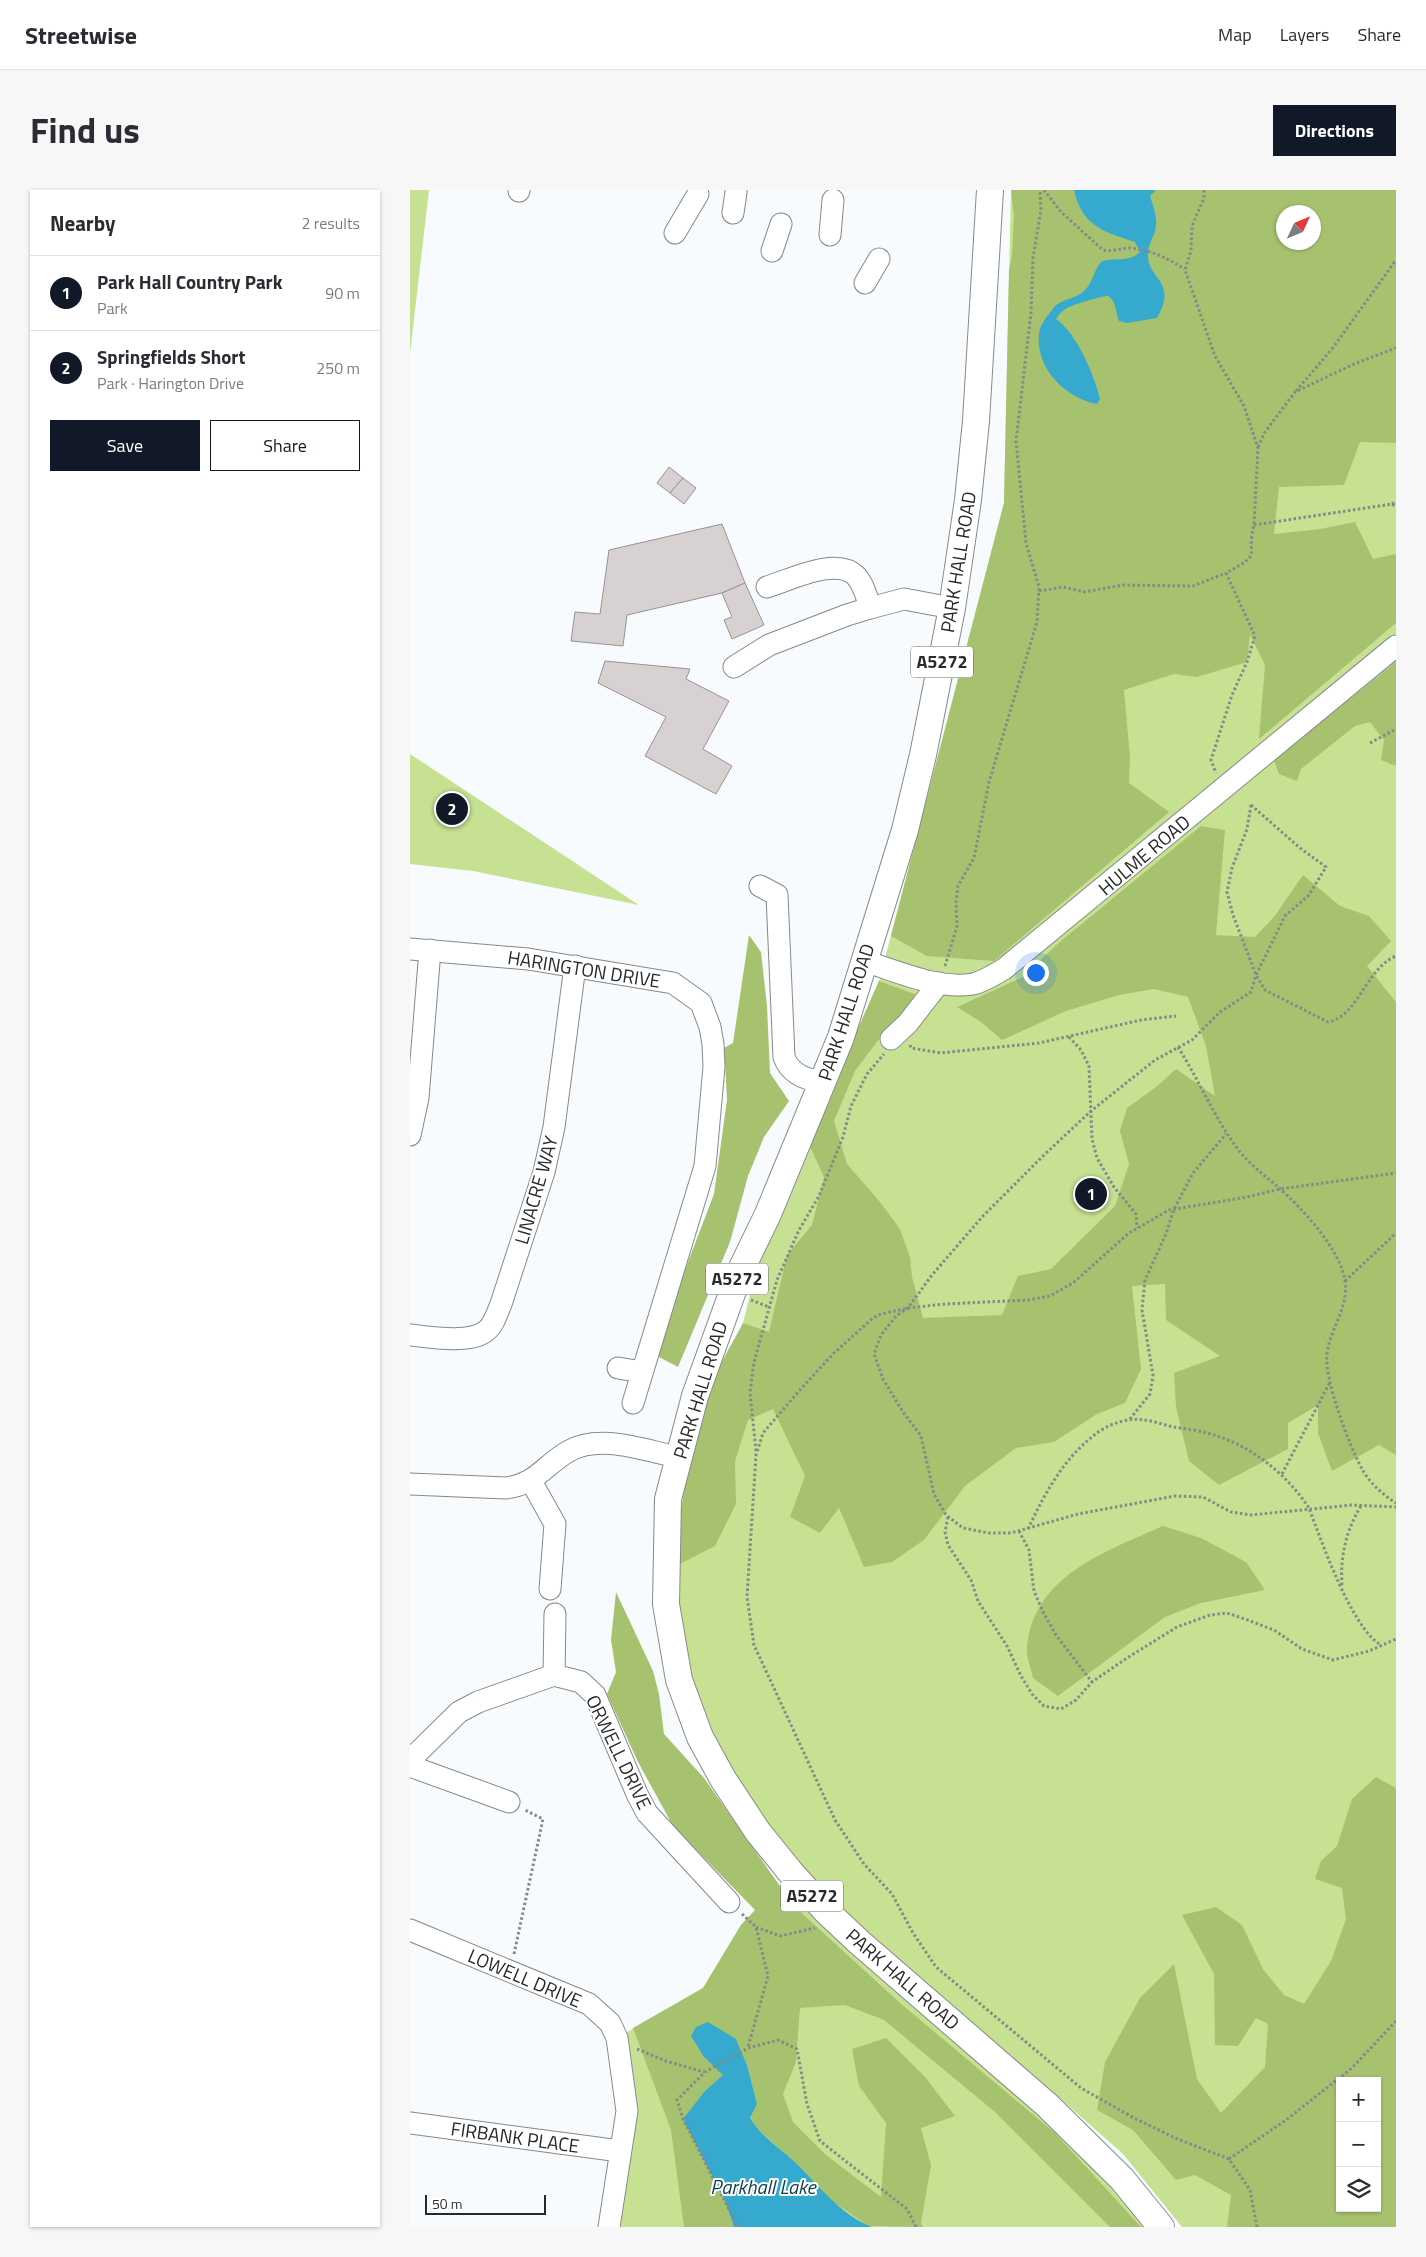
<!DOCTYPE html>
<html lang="en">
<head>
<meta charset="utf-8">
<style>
	:root { --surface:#fff; --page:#f7f7f7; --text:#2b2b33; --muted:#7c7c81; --line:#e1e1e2; --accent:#111827 }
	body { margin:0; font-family:"Titillium Web",sans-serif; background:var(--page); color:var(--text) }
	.controls { position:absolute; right:15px; bottom:15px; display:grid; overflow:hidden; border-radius:0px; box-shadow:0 1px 4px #0004 }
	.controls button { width:45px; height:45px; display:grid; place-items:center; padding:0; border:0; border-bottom:1px solid var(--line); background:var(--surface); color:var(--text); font:25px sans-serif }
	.compass { position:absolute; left:866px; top:15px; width:45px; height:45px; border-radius:50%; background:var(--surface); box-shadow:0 1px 4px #0004; rotate:46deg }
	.scale { position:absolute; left:15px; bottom:12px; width:121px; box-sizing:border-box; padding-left:5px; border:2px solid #28292a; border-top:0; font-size:14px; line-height:18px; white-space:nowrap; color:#28292a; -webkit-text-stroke:4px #fff; paint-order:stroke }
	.you { position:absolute; left:625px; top:782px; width:18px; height:18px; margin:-12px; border:4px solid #fff; border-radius:50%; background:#1a73e8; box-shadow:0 0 0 8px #1a73e833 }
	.badge { display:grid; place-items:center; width:32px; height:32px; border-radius:50%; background:var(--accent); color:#fff; font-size:16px; font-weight:700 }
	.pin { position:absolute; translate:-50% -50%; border:2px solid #fff; box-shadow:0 1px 5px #0006 }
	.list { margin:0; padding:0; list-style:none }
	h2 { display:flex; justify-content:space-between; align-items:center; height:65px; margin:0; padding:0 20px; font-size:21px }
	h2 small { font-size:16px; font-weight:400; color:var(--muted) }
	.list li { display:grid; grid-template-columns:32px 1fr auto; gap:15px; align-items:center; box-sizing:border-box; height:75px; padding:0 20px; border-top:1px solid var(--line) }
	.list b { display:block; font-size:19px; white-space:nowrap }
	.list p { margin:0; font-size:16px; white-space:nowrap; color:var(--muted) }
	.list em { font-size:16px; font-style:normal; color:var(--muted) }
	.actions { display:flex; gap:10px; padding:15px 20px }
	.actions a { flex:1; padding:11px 0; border:1px solid var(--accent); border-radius:0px; text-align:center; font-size:18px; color:var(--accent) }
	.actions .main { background:var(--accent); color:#fff }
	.icon { flex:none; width:28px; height:28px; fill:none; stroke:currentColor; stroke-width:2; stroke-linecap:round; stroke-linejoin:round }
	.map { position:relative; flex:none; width:986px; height:2037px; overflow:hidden; border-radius:0px }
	header { display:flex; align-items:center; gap:30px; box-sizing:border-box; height:70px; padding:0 25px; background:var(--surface); border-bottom:1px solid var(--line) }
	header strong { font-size:24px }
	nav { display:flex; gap:28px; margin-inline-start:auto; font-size:18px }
	.intro { display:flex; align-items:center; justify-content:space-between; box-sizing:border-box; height:120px; padding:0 30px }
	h1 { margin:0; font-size:35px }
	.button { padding:12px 22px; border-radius:0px; background:var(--accent); color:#fff; font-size:18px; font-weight:700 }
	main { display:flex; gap:30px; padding:0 30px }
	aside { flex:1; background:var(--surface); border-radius:0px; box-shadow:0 1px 4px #0004 }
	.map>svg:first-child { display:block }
</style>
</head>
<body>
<header>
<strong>Streetwise</strong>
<nav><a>Map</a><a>Layers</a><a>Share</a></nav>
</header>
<div class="intro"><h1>Find us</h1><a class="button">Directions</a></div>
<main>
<aside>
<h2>Nearby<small>2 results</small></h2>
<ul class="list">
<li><span class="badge">1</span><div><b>Park Hall Country Park</b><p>Park</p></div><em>90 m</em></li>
<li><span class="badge">2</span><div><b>Springfields Short</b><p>Park · Harington Drive</p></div><em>250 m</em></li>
</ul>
<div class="actions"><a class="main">Save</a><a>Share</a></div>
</aside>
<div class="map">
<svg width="986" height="2037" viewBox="0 0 986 2037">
	<rect width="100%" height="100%" fill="#f7fbfd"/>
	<g fill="#c6e192" fill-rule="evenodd">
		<polygon points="0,0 19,0 0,163"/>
		<path d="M601,0h385v2037h-214l-59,-73 -111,-98 -148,-121 -74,-82 -43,-56 -32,-55 -21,-48 -19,-109 36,-198 32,-64 19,-76 117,-266 125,-478zM874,22h30v30h-30zM930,1891h37v127h-37z"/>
		<polygon points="0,564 229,715 63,681 0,674"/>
		<polygon points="382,1684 751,2037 199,2037 217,1921 207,1848 293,1798 331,1735"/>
	</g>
	<g fill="#a7c26f" fill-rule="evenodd">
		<path d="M601,0h385v253l-36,-1 -16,43 -65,2 -5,47 46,-5 35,-7 18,37 23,-5v69l-137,116 6,-74 -15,-30 -3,27 -50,15 -23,-3 -50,16 6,67 -1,26 40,29 -175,149 -67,-5 -36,-20 113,-433 5,-233 3,-15 2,-39zM874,22h30v30h-30z"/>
		<polygon points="986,472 986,576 971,570 974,550 960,532 945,536 891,579 887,591 869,584 864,570"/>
		<path d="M791,636l24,4 -9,105 39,2 19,-20 29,-42 37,31 29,10 22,25 -24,25 29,36v453l-17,-10 -47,26 -14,-38v-28l-30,18v26l-69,36 -30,-24 -13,-54 -2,-34 46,-17 -54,-36 -1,-36 -33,2 9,83 -16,34 -28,11 -43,28 -38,6 -51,38 -41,54 -32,22 -28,5 -25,-59 -19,25 -30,-16 15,-41 -32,-67 -25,11 -13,41 1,43 -21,42 -39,20c3,-60 14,-121 34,-177 8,-23 22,-45 33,-66l26,9 18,-77 25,-30 12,-48 -16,-35 71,-161 41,15 -41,43 -24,32 -21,50 13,43 33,38 20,27 10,28 2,20 11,41 79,-3 16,-39 33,-7 64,-63 14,-42 -9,-33 7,-23 29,-21 20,-18 39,27 -9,-50 -18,-49 -34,-8 -35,6 -53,16 -64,29 -21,-18 -24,-15 64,-29 41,-38z"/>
		<polygon points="339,745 351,762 357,816 360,883 379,911 354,947 338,986 320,1052 268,1177 247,1166 270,1093 304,1004 317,910 315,872 310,860 323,853"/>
		<path d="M753,1336l38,12 45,24 19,28 -64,13 -36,14 -107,79 -25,-18c-2,-10 -7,-21 -6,-31 7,-72 80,-96 136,-121z"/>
		<polygon points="206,1402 243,1481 249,1504 254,1544 294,1588 384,1716 490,1813 645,1943 731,2037 700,2037 585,1922 474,1830 435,1815 390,1818 386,1872 373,1904 383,1932 416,1965 471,2007 476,1933 449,1896 442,1859 476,1848 515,1887 545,1926 511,1938 521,1975 511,2033 513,2037 458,2036 418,2008 386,1973 346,1938 340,1928 347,1914 337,1875 326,1849 294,1867 314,1885 295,1901 315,2011 324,2037 274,2037 261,1940 223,1838 293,1798 331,1735 345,1720 263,1636 228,1572 197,1504 206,1482 201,1450"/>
		<path d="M966,1587l20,11v439h-169l4,-32 -36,-20 -19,5 -43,-50 -36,-20 8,-48 35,-64 34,-34 23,115 24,34 44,-46 3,-43 -12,-6 -18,28 -23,-1 -1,-71 -32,-59 34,-8 26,18 21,44 21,26 20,9 27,-43 15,-42 -4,-31 -27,-9 6,-18 16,-15 15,-47zM930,1891h37v127h-37z"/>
	</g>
	<g fill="#35a9ce">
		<path d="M664,0h82l-6,6c4,13 9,25 4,38 -2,5 -6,13 -6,19 -2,27 31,27 9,65l-30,5 -8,-2c-3,-7 -3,-21 -11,-25 -3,-1 -37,9 -41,12 -5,3 -8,6 -11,11 21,15 38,55 44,80l-3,5c-32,-6 -62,-36 -58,-71 1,-8 8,-17 13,-23 8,-12 24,-10 33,-20 8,-8 9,-21 17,-29 15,-4 26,2 38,-9l-5,-10c-31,-10 -53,-16 -61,-52z"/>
		<path d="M298,1832l28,17 11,26 10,39 -7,14c11,19 30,30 46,45 22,22 45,52 76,64h-138l-9,-26 -42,-82 22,-28 18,-16 -19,-18 -13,-21 5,-9z"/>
	</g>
	<g fill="#d7d2d1" stroke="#989393">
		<polygon points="259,277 273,288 260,303 247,293"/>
		<polygon points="273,288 286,298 274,314 260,303"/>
		<polygon points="312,334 335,393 312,403 217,425 213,456 161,451 165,422 190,424 199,360"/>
		<polygon points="335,393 354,435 322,449 314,430 322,427 312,403"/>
		<polygon points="195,471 280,479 276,489 319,511 293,559 322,576 306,604 235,566 256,527 188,493"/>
	</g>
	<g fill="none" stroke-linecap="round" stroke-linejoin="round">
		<defs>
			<g id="minor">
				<polyline points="109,1 109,0"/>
				<polyline points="323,23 326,2"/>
				<polyline points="265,43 288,4"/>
				<polyline points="420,45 423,10"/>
				<polyline points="362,61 371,34"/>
				<polyline points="455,93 469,69"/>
				<path d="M357,397c23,-7 70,-31 89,-11 8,9 11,21 14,32"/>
				<polyline points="324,477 359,455 437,425 460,418 494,409 542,418"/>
				<path d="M350,696l17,9 7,162c6,17 22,23 39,25"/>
				<polyline points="0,759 118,769 263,793 291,813 300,837 303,854 304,877 295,976 223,1213"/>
				<path d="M454,771c33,10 73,29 109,23 10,-2 22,-10 31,-15l392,-323"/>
				<polyline points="481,849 498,833 529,793"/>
				<polyline points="0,945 8,908 20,760"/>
				<path d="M0,1145c19,2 60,9 76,-4 8,-6 11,-18 15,-27l43,-132 10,-45 21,-161"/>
				<polyline points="208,1178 232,1182"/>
				<polyline points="121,1291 145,1334 140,1399"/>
				<path d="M0,1294l96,4c31,-4 38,-23 63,-37 32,-18 76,0 109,6"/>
				<polyline points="144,1485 145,1424"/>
				<polyline points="0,1570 49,1522 68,1512 144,1485 171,1492 185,1505 227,1604 237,1623 319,1712"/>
				<polyline points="0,1576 99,1612"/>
				<polyline points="0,1740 179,1814 200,1833 207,1848 217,1921 199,2037"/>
				<polyline points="0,1933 210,1961"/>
			</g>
			<polyline id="major" points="580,0 566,231 558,310 542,418 513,565 495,640 431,847 358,1024 329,1084 285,1206 258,1309 256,1414 269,1490 290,1547 313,1589 348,1642 382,1684 416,1721 449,1752 637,1915 712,1989 751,2037"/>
		</defs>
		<use href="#minor" stroke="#86898c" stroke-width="23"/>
		<use href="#major" stroke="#86898c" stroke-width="28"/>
		<g stroke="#868889" stroke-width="3" stroke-dasharray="2.5 2.5" stroke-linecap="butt">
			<path d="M634,0l17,22 42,38c9,2 18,-2 27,-2 21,2 38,10 54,21"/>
			<path d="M794,0v8l-12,28 -1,25 -6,19 30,86 29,50 14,42 -4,77c-9,34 11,27 -28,48l29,63 -8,26 -15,33 -21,65 5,13"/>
			<polyline points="886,201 922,159 986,70"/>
			<polyline points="848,257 855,242 885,202 944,174 986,158"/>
			<polyline points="982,314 986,311"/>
			<polyline points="844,335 982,314 986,317"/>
			<polyline points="629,401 653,397 674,402 713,395 783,396 816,383"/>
			<polyline points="960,553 986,539"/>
			<polyline points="841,615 890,658 916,677 899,705 875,726 846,785 841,802 810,822 782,850 745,870 681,921 634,965 573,1026 522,1085 498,1118 486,1126 471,1145 464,1164 473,1189 493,1222 511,1246 524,1304 536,1325 553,1338 579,1343 601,1343 668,1324 765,1306 793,1307 821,1322 841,1325 941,1315 986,1317"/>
			<path d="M841,615l-4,24 -15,39 -5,24 6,23 23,60 9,15 63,32c32,-7 36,-52 68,-66"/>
			<polyline points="535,776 547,736 546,713 548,696 564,668 579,592 627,432 629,397 616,353 606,251 621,123 623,68 631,19 630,0"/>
			<polyline points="659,847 671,860 679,876 682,949 687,968 704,997 726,1024 727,1038"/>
			<polyline points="500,855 501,858 531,863 629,853 731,830 766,826"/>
			<path d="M768,857c21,33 36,70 59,101 11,15 27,27 41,39 24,21 63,63 67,94 4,27 -15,47 -18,73 -3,25 22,91 35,115 7,13 21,26 34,34"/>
			<polyline points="935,1091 986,1043"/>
			<polyline points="341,1110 359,1117"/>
			<polyline points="720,1229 740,1204 743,1185 732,1120 735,1090 756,1044 764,1019 783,983 816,944"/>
			<polyline points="346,1261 340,1203 344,1172 367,1090 389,1040 409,1006 433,947 441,916 457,884 474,864"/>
			<polyline points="872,1284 920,1192"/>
			<polyline points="538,1327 535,1342 538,1355 561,1390 568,1411 597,1456 611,1486 622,1504 634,1516 651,1519 666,1510 682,1492 717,1468 767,1437 800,1425 817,1423 835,1429 864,1440 892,1459 923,1470 959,1461 986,1449"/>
			<path d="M618,1339c16,-34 34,-68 64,-92 13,-12 35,-20 52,-17 10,1 20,5 30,7 11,2 23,3 33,6 41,10 79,40 102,75 12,32 43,121 72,137"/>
			<polyline points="609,1341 619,1360 624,1401 633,1422 646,1445 682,1492"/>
			<path d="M932,1395c-2,-28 4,-55 19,-79"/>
			<polyline points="332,1724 346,1737 358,1786 338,1857"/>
			<polyline points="346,1737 370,1746 405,1738"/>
			<polyline points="104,1764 133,1629 115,1620"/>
			<polyline points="227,1859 256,1871 294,1882"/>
			<polyline points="819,1969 876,1930 942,1878 986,1831"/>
			<polyline points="328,2037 273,1929 267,1910 295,1882 338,1858 368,1850 387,1859 397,1914 410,1951 497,2019 506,2037"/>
			<polyline points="847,2037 840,2000 819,1969 765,1948 724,1928 671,1898 526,1777 503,1743 482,1704 454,1674 425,1630 344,1455 337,1407 346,1265 353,1243 389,1201 424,1163 463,1128 471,1124 498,1118 535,1114 618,1110 640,1106 663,1093 719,1043 759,1020 837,1007 870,999 986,983"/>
		</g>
		<use href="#minor" stroke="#fff" stroke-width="21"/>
		<use href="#major" stroke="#fff" stroke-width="26"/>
	</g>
	<g text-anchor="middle" stroke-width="4" stroke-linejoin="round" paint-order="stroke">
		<g fill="#fff" stroke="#68696a" stroke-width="1">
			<rect x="501" y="456.5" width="62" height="31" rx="4"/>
			<rect x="296" y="1073.5" width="62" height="31" rx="4"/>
			<rect x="371" y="1690.5" width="62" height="31" rx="4"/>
		</g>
		<g font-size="18" font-weight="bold" fill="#28292a">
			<text x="532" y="478">A5272</text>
			<text x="327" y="1095">A5272</text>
			<text x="402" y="1712">A5272</text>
		</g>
		<g font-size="19" fill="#28292a" stroke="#fff">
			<text transform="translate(548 372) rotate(-81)" y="7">PARK HALL ROAD</text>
			<text transform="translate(734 665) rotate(-40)" y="7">HULME ROAD</text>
			<text transform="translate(174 779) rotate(9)" y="7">HARINGTON DRIVE</text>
			<text transform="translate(436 822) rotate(-72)" y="7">PARK HALL ROAD</text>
			<text transform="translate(126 1000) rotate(-74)" y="7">LINACRE WAY</text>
			<text transform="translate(290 1200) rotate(-73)" y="7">PARK HALL ROAD</text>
			<text transform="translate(209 1562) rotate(64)" y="7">ORWELL DRIVE</text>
			<text transform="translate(115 1788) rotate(23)" y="7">LOWELL DRIVE</text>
			<text transform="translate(493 1789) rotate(41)" y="7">PARK HALL ROAD</text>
			<text transform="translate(105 1947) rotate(8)" y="7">FIRBANK PLACE</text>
		</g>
		<g font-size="20" font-style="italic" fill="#0d3f4e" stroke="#fff">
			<text x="353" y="2004">Parkhall Lake</text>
		</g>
	</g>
</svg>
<div class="controls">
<button>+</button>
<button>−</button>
<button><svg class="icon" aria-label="layers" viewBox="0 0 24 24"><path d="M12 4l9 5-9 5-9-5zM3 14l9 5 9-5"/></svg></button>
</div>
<svg class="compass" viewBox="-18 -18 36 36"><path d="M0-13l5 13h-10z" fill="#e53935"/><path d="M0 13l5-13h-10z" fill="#7c7c81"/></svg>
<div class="scale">50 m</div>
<div class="you"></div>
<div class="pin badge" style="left:681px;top:1004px">1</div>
<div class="pin badge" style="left:42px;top:619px">2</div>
</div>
</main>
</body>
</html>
